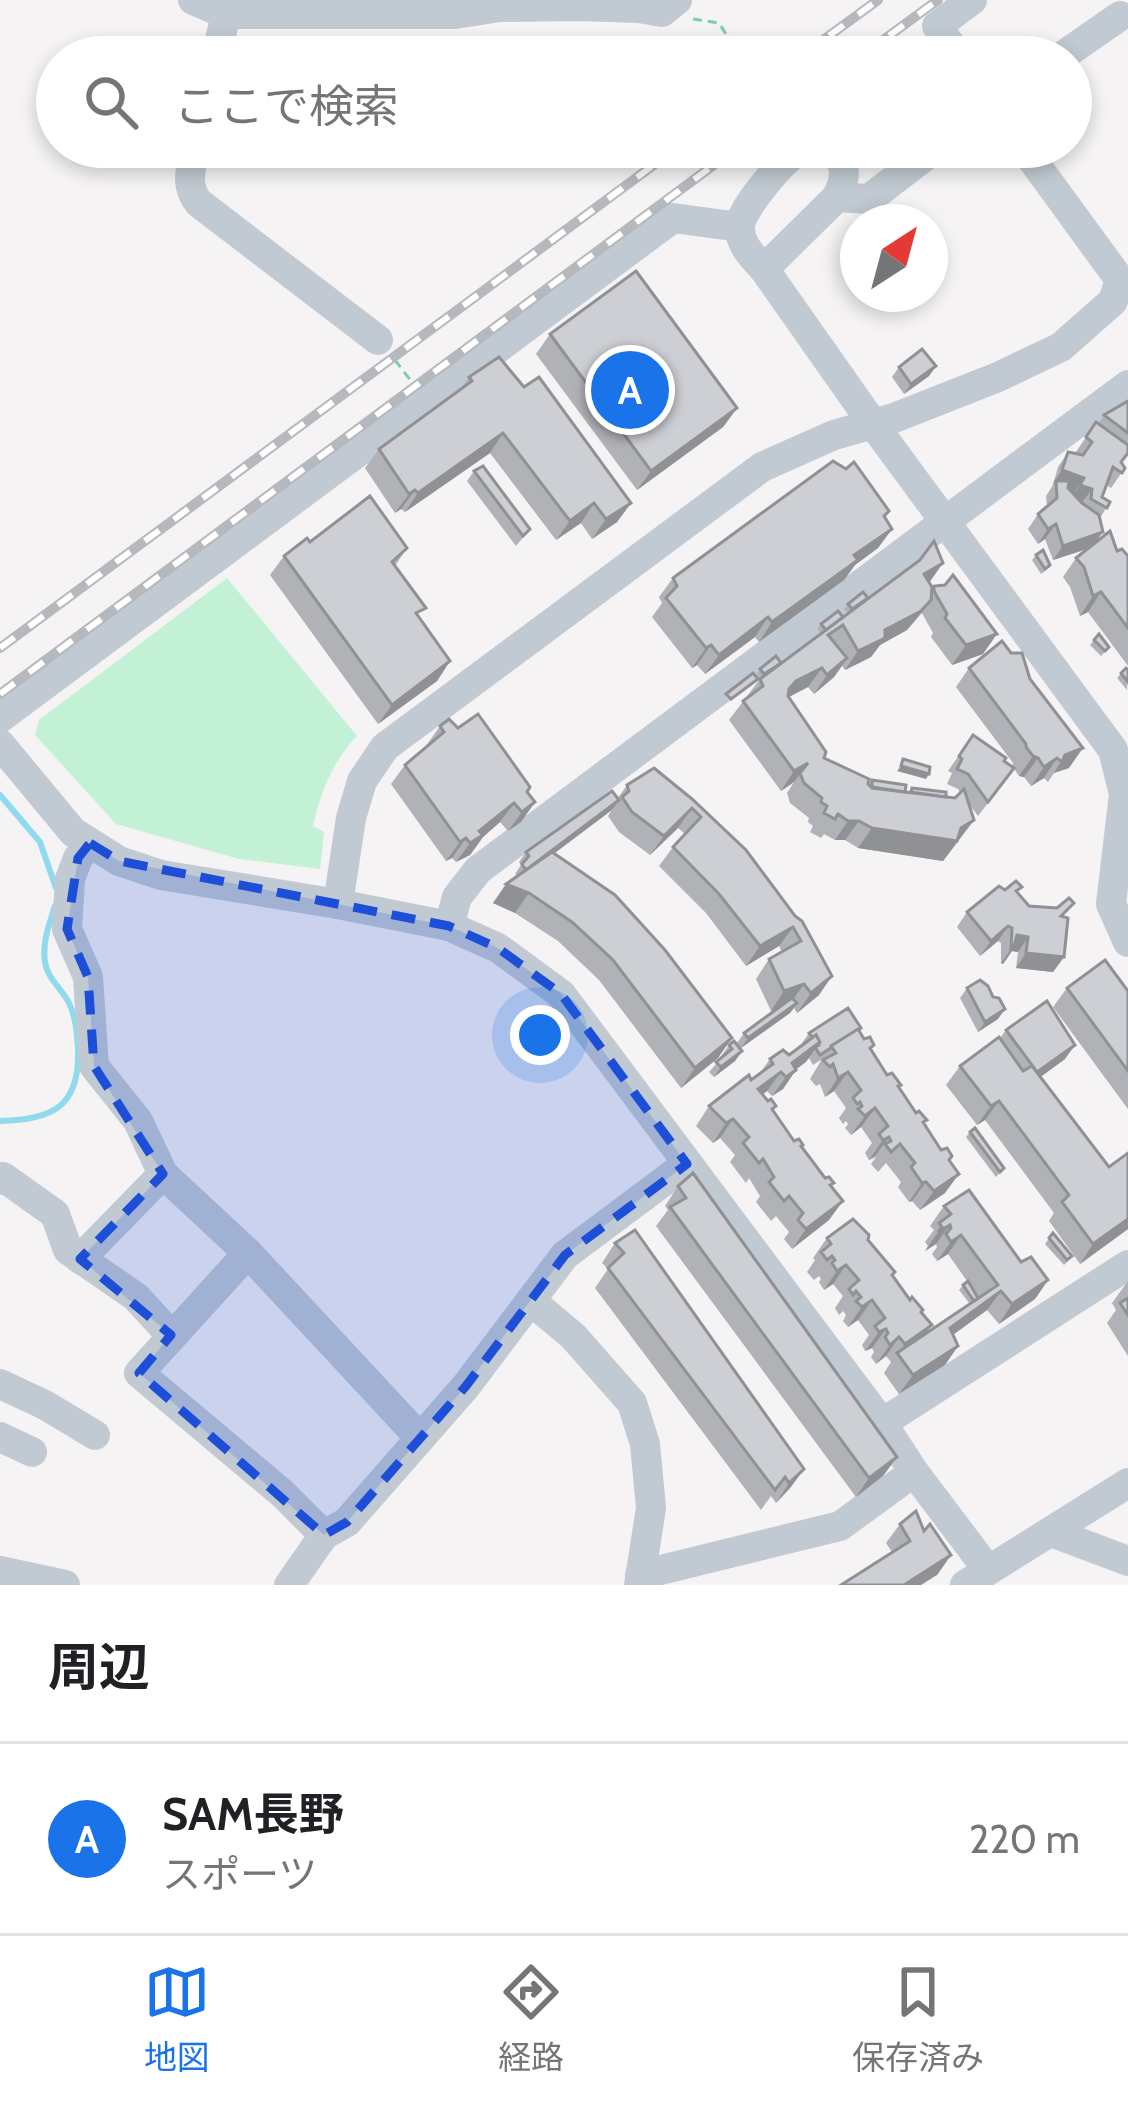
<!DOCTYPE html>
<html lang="ja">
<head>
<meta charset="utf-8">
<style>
	:root { --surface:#fff; --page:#f2f2f2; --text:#202124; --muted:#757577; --line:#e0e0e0; --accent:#1a73e8 }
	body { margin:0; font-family:Cabin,"Noto Sans JP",sans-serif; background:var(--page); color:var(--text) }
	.compass { position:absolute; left:840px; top:204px; width:108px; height:108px; border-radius:50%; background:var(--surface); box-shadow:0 6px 18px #0003; rotate:36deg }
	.you { position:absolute; left:540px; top:1035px; width:42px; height:42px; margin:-30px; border:9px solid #fff; border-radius:50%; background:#1a73e8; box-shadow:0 0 0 18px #1a73e833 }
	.badge { display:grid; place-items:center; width:78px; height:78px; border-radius:50%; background:var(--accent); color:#fff; font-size:39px; font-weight:700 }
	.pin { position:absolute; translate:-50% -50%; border:6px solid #fff; box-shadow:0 3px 12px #0006 }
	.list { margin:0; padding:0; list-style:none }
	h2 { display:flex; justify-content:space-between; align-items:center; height:156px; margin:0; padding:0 48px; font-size:51px }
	h2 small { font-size:39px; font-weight:400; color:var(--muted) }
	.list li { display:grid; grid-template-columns:78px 1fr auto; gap:36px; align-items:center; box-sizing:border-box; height:192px; padding:0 48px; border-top:3px solid var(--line) }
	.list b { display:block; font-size:45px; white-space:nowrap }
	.list p { margin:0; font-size:39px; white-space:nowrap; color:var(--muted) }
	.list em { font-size:39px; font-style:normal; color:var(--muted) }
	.icon { flex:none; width:66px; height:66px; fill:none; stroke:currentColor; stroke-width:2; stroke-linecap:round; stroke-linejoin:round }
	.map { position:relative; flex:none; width:1128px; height:1585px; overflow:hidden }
	.search { position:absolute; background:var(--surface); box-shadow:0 6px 18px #0003; left:36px; right:36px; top:36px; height:132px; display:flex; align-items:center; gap:30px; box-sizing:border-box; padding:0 42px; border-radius:66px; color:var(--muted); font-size:45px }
	.sheet { height:348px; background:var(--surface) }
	nav { display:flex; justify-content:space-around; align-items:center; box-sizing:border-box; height:168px; border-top:3px solid var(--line); background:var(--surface); font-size:33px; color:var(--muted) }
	nav a { display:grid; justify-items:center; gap:6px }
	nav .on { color:var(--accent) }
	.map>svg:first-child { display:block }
</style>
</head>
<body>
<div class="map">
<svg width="1128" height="1585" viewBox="0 0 1128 1585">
	<rect width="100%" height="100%" fill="#f5f3f3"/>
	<path fill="#c3f1d5" d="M227,578l130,158c-24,24 -37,58 -44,90l11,6 -4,37 -81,-10 -123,-35 -81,-89 4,-15z"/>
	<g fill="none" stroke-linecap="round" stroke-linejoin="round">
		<g stroke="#90daee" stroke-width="6">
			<polyline points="0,795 40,842 56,888"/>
			<path d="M0,1121c53,-1 80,-15 78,-71 -1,-16 -2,-33 -9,-47 -7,-14 -22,-25 -24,-41 -3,-19 4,-37 10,-56"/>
		</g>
		<g stroke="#7ad0a6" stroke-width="3" stroke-dasharray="9 6" stroke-linecap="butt">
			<polyline points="693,19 719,23 736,50 727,57"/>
			<polyline points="395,360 411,381"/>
		</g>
		<g stroke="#c1cad2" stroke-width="30">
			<polyline points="193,0 226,14 216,57"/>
			<polyline points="226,14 455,14 500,7 579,6 639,8 662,12 677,0"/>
			<polyline points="959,57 937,26 972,0"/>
			<polyline points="1061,57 1120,16"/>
			<path d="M196,147c-5,21 -12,38 3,56l179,137"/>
			<path d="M813,147c-5,2 -15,4 -19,7 -14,10 -53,55 -54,72 -1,18 13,31 24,43l109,155 240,326 11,44 -13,110 17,38"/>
			<polyline points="837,197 869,199 937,147"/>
			<path d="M764,269l73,-72c11,-22 11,-41 -16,-50"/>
			<polyline points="0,718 673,218 740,227"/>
			<polyline points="0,744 73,832 119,861 161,875 338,904 449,926 498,948 561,994 882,1423 914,1472 988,1570"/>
			<polyline points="90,843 78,858 70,879 67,929 88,977 94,1066 138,1121 163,1174 248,1253 139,1373 283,1494 324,1535"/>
			<polyline points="338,904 351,818 362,781 385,747 762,467 834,435 894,418 998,377 1061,347 1113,301 1120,280 1023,147"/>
			<polyline points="449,926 457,897 478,870 1128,385"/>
			<polyline points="0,1180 3,1177 55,1214 68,1250 136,1297 171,1335"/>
			<polyline points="248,1253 420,1438"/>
			<polyline points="80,1259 163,1174"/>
			<polyline points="531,1301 573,1336 632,1403 645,1444 651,1508 639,1585"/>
			<polyline points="0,1384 45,1405 95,1435"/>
			<polyline points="882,1423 1128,1265"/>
			<polyline points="0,1437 32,1452"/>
			<polyline points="1051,1532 1128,1561"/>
			<polyline points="0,1571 65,1585"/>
			<polyline points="640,1575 840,1526 914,1472"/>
			<polyline points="289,1585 324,1535 347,1522 466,1386 565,1255 687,1164"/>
			<polyline points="965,1585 1128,1483"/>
		</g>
		<defs>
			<g id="rail">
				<polyline points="800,57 878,0"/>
				<polyline points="860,57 938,0"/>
				<polyline points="0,648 678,147"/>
				<polyline points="0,694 738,147"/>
			</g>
		</defs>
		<use href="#rail" stroke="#b5b8bd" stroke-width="10"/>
		<use href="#rail" stroke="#fff" stroke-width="6" stroke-dasharray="18" stroke-linecap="butt"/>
	</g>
	<g fill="#b0b2b7">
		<polygon points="550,334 737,408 723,427 637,490 536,354"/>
		<polygon points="936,366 929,376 904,394 892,377 899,367"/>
		<polygon points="469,377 524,387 631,503 617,522 592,539 581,523 556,540 490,453 405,512 401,509 395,513 365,468 379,449 460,390"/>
		<polygon points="1128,401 1128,453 1121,462 1125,468 1111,488 1106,485 1102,497 1110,502 1100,518 1095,543 1128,556 1128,666 1088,612 1080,616 1070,587 1063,577 1076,558 1088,549 1053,560 1045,539 1038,544 1028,529 1038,514 1047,507 1046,496 1053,485 1058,467 1068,452 1080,455 1076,452 1096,422 1098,424 1104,415"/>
		<polygon points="474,471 530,529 516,546 467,481"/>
		<polygon points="885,518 892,529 878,548 855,565 844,580 759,642 755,637 705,674 697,665 692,668 652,617 662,603 659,597 673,578"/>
		<polygon points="310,542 407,548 395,566 419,617 450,661 437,681 378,724 270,575 284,556"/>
		<polygon points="1036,555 1046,570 1041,574 1032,560"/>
		<polygon points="929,583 932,590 934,586 983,654 952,665 931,637 933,633 922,613 907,630 880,645 871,657 845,670 842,666 834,677 814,694 808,687 789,697 824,758 868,785 872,780 905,792 908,792 912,788 955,798 960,793 958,789 947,784 952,773 948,771 973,735 1012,767 1013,763 956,687 969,668 1030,679 1069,768 1054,773 1048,782 1044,778 1031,786 1024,777 1019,776 1014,769 978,816 969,804 974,820 943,861 858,848 845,840 835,840 824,834 821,838 810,832 813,826 808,822 809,818 790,803 787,793 794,782 781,791 729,720 760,679 757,674 760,669 780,663 821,633 817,629 821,624 843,617 848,613 844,609 848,604"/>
		<polygon points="1094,640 1109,647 1101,656 1090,645"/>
		<polygon points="1126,668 1128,670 1127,690 1117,678"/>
		<polygon points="440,726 527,792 535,802 521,822 508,831 500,822 483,837 470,855 456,862 452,858 446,861 391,784 405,765 426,746"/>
		<polygon points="654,768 795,916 819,995 797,1013 794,1008 790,1013 741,1048 737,1043 744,1033 778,1008 771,1011 756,979 769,959 782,952 779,946 746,966 706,913 659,866 673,847 685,834 678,828 650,855 619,832 608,816 614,807 554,853 718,1058 681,1088 599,980 558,941 515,913 493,903 517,876 515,874 521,865 519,862 526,852 618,798 627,785"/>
		<polygon points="1005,890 1018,893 1029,906 1065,917 1064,957 1053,972 1016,968 1018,952 1012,951 1003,964 1001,963 1001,943 998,941 980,956 957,927 967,912"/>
		<polygon points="967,988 998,1019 978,1032 960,998"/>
		<polygon points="1067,988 1128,991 1128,1109 1053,1007"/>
		<polygon points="859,1030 887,1075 899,1087 949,1160 945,1193 920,1210 912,1201 909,1202 898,1187 901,1182 886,1163 878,1172 871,1164 876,1157 869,1160 865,1153 872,1143 861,1127 851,1135 845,1128 848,1124 846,1121 843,1124 839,1118 846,1108 834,1091 825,1097 820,1084 816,1086 810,1079 822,1059 813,1065 809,1058 796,1069 783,1089 772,1096 767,1091 762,1095 794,1141 802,1148 831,1187 829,1220 792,1249 784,1239 789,1232 776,1216 771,1221 756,1202 760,1196 749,1178 746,1183 730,1162 735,1155 720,1138 713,1143 696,1126 709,1106 759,1074 770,1059 789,1055 804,1045 802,1043 809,1033"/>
		<polygon points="1006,1030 1065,1059 1040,1077 1128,1229 1080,1264 1049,1221 1054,1213 985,1120 977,1125 946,1085 960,1066 1000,1038"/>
		<polygon points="729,1045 742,1051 735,1061 714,1077 709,1072 723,1056 722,1055"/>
		<polygon points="970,1132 1004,1168 996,1177 966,1137"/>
		<polygon points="678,1186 897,1457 883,1476 856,1497 656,1226 668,1210 665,1206"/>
		<polygon points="944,1206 1048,1280 1035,1299 999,1324 987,1310 953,1335 958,1346 945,1365 899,1394 884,1373 891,1362 886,1356 876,1364 871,1357 874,1352 872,1348 865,1351 862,1345 869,1335 858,1320 848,1327 843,1321 846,1315 843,1311 839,1315 835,1308 843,1296 833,1284 824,1290 819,1282 821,1279 819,1276 814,1280 807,1272 815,1260 813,1258 827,1238 868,1240 910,1300 921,1312 926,1334 970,1304 959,1290 967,1281 948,1254 937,1261 932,1254 937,1247 936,1244 925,1251 928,1246 925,1242 934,1230 930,1226"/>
		<polygon points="1053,1233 1068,1261 1064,1265 1045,1244"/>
		<polygon points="615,1243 804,1469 790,1488 776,1503 771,1496 761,1510 595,1288 608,1269 602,1263"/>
		<polygon points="1128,1281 1128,1356 1107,1323 1116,1310 1112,1303"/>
		<polygon points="900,1524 924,1531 951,1555 937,1575 892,1552 886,1543"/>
	</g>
	<g fill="#909195">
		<polygon points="936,366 929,376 904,394 911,384"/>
		<polygon points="737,408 723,427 637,490 651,471"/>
		<polygon points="503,433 490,453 405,512 418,493"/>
		<polygon points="1062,470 1084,478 1074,493 1056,481 1052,485"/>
		<polygon points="1080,485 1092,489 1081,504 1070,500"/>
		<polygon points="415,490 401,509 395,513 409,494"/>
		<polygon points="594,503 581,523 556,540 570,521"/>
		<polygon points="631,503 617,522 592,539 606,519"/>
		<polygon points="1056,524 1045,539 1038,544 1048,529"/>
		<polygon points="892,529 878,548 855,565 844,580 759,642 772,622 854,555"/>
		<polygon points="1103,532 1092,547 1053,560 1063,546"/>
		<polygon points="943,563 929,583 924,574"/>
		<polygon points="1101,592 1088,612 1080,616 1093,596"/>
		<polygon points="931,600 907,630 880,645 871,657 845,670 858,651 885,630"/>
		<polygon points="768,617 755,637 705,674 719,655"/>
		<polygon points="997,634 983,654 952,665 966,645"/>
		<polygon points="711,645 697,665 692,668 706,648"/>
		<polygon points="847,658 834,677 814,694 827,675"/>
		<polygon points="450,661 437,681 378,724 392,705"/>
		<polygon points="822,668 808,687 783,700 775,709 796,681"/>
		<polygon points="1083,748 1069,768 1054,773 1065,755"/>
		<polygon points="1033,756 1038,758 1024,777 1019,776"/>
		<polygon points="1057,758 1044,778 1031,786 1044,767"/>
		<polygon points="808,763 794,782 781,791 794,771"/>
		<polygon points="901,766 929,774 926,779 897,771"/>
		<polygon points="619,800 612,810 519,880 526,870"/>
		<polygon points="535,802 521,822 508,831 522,812"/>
		<polygon points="514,803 500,822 483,837 470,855 456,862 479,831"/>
		<polygon points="692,808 678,828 650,855 664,836"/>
		<polygon points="974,820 943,861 858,848 872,828 961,828"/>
		<polygon points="848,821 859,821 845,840 835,840"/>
		<polygon points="466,838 452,858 446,861 460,842"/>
		<polygon points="506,884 529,893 515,913 493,903"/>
		<polygon points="1008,926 998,941 980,956 991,941"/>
		<polygon points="793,927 779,946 746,966 760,946"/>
		<polygon points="1017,935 1028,937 1018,952 1012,951 1003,964 1001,963 1011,949"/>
		<polygon points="1026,953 1064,957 1053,972 1016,968"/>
		<polygon points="832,976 819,995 797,1013 811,993"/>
		<polygon points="804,984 790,1004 771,1011 784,991"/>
		<polygon points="797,1003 790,1013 741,1048 748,1038"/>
		<polygon points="1005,1009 998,1019 978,1032 985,1022"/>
		<polygon points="732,1038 718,1058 681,1088 695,1068"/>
		<polygon points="820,1042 806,1062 786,1077 792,1063"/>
		<polygon points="1075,1045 1065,1059 1027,1087 1037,1072"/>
		<polygon points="742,1051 735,1061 714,1077 721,1067"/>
		<polygon points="796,1070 783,1089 772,1096 786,1077"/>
		<polygon points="781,1072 767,1091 744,1108 758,1089"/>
		<polygon points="848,1072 834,1091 825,1097 838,1078"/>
		<polygon points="999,1101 985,1120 977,1125 991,1106"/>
		<polygon points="875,1108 861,1127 851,1135 865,1116"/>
		<polygon points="733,1119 720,1138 713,1143 726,1123"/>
		<polygon points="889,1137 875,1156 869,1160 883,1140"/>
		<polygon points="959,1174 945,1193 920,1210 934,1191"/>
		<polygon points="926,1182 912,1201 909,1202 922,1183"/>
		<polygon points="843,1201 829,1220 792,1249 806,1229"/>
		<polygon points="1128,1219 1128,1229 1080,1264 1093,1244"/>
		<polygon points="950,1225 936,1244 925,1251 938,1232"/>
		<polygon points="961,1235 948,1254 937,1261 951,1242"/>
		<polygon points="846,1265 833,1284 824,1290 837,1271"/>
		<polygon points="1048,1280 1035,1299 999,1324 1012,1304"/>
		<polygon points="1001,1291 987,1310 936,1347 950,1328"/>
		<polygon points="872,1300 858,1320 848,1327 862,1307"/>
		<polygon points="932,1325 918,1344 898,1354 905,1344"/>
		<polygon points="886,1329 872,1348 865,1351 879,1332"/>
		<polygon points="899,1337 886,1356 876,1364 890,1345"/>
		<polygon points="958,1346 945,1365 899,1394 913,1375"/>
		<polygon points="897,1457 883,1476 856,1497 869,1478"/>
		<polygon points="804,1469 790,1488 776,1503 789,1483"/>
		<polygon points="951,1555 937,1575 921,1585 904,1585"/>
	</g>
	<g fill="#cdcfd5" stroke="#909195" stroke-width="3">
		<polygon points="636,271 737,408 651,471 550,334"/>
		<polygon points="922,349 936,366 911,384 899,367"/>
		<polygon points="499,357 524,387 539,377 631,503 606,519 594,503 570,521 503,433 418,493 415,490 409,494 379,449 472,381 469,377"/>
		<polygon points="1128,401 1128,433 1104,415"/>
		<polygon points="1096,422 1128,445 1128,453 1121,462 1125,468 1122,473 1113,467 1102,497 1110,502 1107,508 1091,499 1092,489 1080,485 1084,478 1062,470 1068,452 1083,455 1092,442 1086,437"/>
		<polygon points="833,461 846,469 854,462 889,511 884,516 892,529 854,555 858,560 772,622 768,617 719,655 711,645 706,648 666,598 677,586 673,578"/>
		<polygon points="483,466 530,529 523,536 474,471"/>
		<polygon points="1056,481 1069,481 1068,488 1082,503 1099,515 1103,532 1063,546 1056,524 1048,529 1038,514 1057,498"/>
		<polygon points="370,496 407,548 392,562 426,608 416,613 450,661 392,705 284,556 307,538 310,542"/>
		<polygon points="1110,531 1117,551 1122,549 1128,556 1128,628 1101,592 1093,596 1084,567 1076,558"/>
		<polygon points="934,541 943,563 924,574 932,587 931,600 921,611 885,630 885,638 858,651 843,625 828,635 847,658 827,675 822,668 796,681 789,689 788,696 826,752 824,758 869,779 868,784 872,788 955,798 964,789 974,820 961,828 957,841 872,828 859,821 848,821 838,814 835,819 824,813 827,806 821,802 822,798 804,783 800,773 808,763 794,771 743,701 763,686 760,679 920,560"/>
		<polygon points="1043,550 1050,565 1045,569 1036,555"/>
		<polygon points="953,575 997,634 966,645 945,618 947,614 934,591 934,586 945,585"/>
		<polygon points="863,592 868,598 852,609 848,604"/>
		<polygon points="838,611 843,617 826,630 821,624"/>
		<polygon points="1099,634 1109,647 1105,651 1094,640"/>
		<polygon points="1002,641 1011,653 1022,653 1030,679 1083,748 1065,755 1062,762 1057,758 1044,767 1038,758 1033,756 1026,747 1026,744 969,668"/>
		<polygon points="776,656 781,663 764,674 760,669"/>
		<polygon points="1126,668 1128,670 1128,682 1121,673"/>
		<polygon points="753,673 758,679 731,699 726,694"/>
		<polygon points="478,714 530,787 527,792 535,802 522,812 514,803 479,831 483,835 470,843 466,838 460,842 405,765 444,732 440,726 449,719 458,728"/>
		<polygon points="973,735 1006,758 1004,761 1014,768 988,802 968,774 957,769 962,759 959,756"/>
		<polygon points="903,759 930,767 929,774 901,766"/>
		<polygon points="654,768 692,799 746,850 795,916 802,921 832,976 811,993 804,984 784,991 769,959 801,941 793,927 760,946 719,894 673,847 701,817 692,808 664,836 632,812 622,797 629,791 627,785"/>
		<polygon points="872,780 906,785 905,792 872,787"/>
		<polygon points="912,788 946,792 946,797 911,792"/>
		<polygon points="612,791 619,800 526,870 522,864 529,856 526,852"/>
		<polygon points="552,852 615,895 665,950 732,1038 695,1068 613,960 572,922 529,893 506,884"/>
		<polygon points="1016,881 1022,887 1016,891 1029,906 1057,908 1069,898 1074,903 1061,916 1068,918 1064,957 1026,953 1028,937 1017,935 1013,949 1011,949 1012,928 1008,926 991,941 967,912 999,886 1005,890"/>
		<polygon points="1105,960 1128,991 1128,1071 1067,988"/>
		<polygon points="980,980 988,986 993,997 999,998 1005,1009 985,1022 967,988"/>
		<polygon points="792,998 797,1003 748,1038 744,1033"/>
		<polygon points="1047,1001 1075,1045 1037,1072 1006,1030"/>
		<polygon points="848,1008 861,1028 820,1055 815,1047 819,1045 816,1035 813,1038 809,1033"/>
		<polygon points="858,1029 864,1039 870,1037 874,1045 870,1048 887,1075 892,1073 901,1085 898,1086 916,1113 919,1111 927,1120 923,1122 941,1150 947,1148 952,1156 949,1160 959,1174 934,1191 926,1182 922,1183 911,1167 915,1163 900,1144 891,1152 885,1144 891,1141 889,1137 883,1140 879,1134 888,1126 875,1108 865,1116 858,1109 862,1106 860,1102 857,1104 853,1098 861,1090 848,1072 838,1078 833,1064 830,1067 823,1060 836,1053 831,1046"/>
		<polygon points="816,1035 820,1042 792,1063 796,1070 786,1077 781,1072 758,1089 768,1101 771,1099 776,1106 772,1109 794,1141 799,1139 803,1145 801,1146 825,1178 829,1177 834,1183 830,1185 843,1201 806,1229 798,1220 803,1213 789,1196 784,1201 769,1182 774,1177 763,1159 759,1163 743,1143 749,1137 733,1119 726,1123 709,1106 749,1075 751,1080 773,1064 770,1059 783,1050 789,1055"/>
		<polygon points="999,1037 1023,1071 1032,1066 1109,1167 1128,1153 1128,1219 1093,1244 1062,1202 1069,1195 999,1101 991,1106 960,1066"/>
		<polygon points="734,1041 742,1051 721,1067 716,1062 732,1049 729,1045"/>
		<polygon points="975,1128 1004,1168 1000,1172 970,1132"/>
		<polygon points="693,1173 897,1457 869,1478 670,1207 686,1198 678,1186"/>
		<polygon points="969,1190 1021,1262 1031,1257 1048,1280 1012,1304 1001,1291 950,1328 958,1346 913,1375 897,1353 998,1285 961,1235 951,1242 946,1234 951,1228 950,1225 938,1232 942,1227 939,1223 951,1214 944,1206"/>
		<polygon points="853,1219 869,1235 868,1240 895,1272 892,1275 910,1300 912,1297 923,1310 921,1312 932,1325 905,1344 899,1337 890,1345 885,1337 888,1333 886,1329 879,1332 875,1326 885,1318 872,1300 862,1307 856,1301 861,1297 856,1291 853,1295 849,1289 859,1280 846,1265 837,1271 832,1263 835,1260 832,1256 827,1260 821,1252 831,1244 827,1238"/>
		<polygon points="635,1230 804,1469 789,1483 785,1477 775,1490 608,1268 624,1253 615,1243"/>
		<polygon points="1053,1233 1072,1256 1067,1260 1049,1238"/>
		<polygon points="968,1281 978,1298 974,1301 963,1285"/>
		<polygon points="1128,1298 1128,1315 1120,1303"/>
		<polygon points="916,1511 924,1531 930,1524 951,1555 904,1585 841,1585 910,1541 900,1524"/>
	</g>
	<path fill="#1d4ed8" fill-opacity="0.2" stroke="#1d4ed8" stroke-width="9" stroke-dasharray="24 15" stroke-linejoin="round" d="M90,843l29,18 330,65 49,22 63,46 126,170 -122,91 -99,131 -119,136 -23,13 -185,-162 32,-38 -91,-76 83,-85 -69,-108 -6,-89 -21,-48 11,-71z"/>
</svg>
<svg class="compass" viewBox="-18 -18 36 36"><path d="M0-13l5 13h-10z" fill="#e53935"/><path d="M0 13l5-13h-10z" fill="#757577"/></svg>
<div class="you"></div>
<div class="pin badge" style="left:630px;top:390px">A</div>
<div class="search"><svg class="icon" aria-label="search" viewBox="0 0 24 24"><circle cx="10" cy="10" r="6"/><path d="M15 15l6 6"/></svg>ここで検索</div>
</div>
<section class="sheet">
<h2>周辺<small></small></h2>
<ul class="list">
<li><span class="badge">A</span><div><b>SAM長野</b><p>スポーツ</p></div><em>220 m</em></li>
</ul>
</section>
<nav>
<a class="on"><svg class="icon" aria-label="map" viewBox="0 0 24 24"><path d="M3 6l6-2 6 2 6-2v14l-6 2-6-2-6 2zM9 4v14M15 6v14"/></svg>地図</a>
<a><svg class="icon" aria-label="directions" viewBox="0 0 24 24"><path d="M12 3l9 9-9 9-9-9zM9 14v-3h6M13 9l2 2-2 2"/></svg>経路</a>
<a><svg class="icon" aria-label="saved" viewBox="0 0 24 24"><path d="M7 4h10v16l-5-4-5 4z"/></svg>保存済み</a>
</nav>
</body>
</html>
